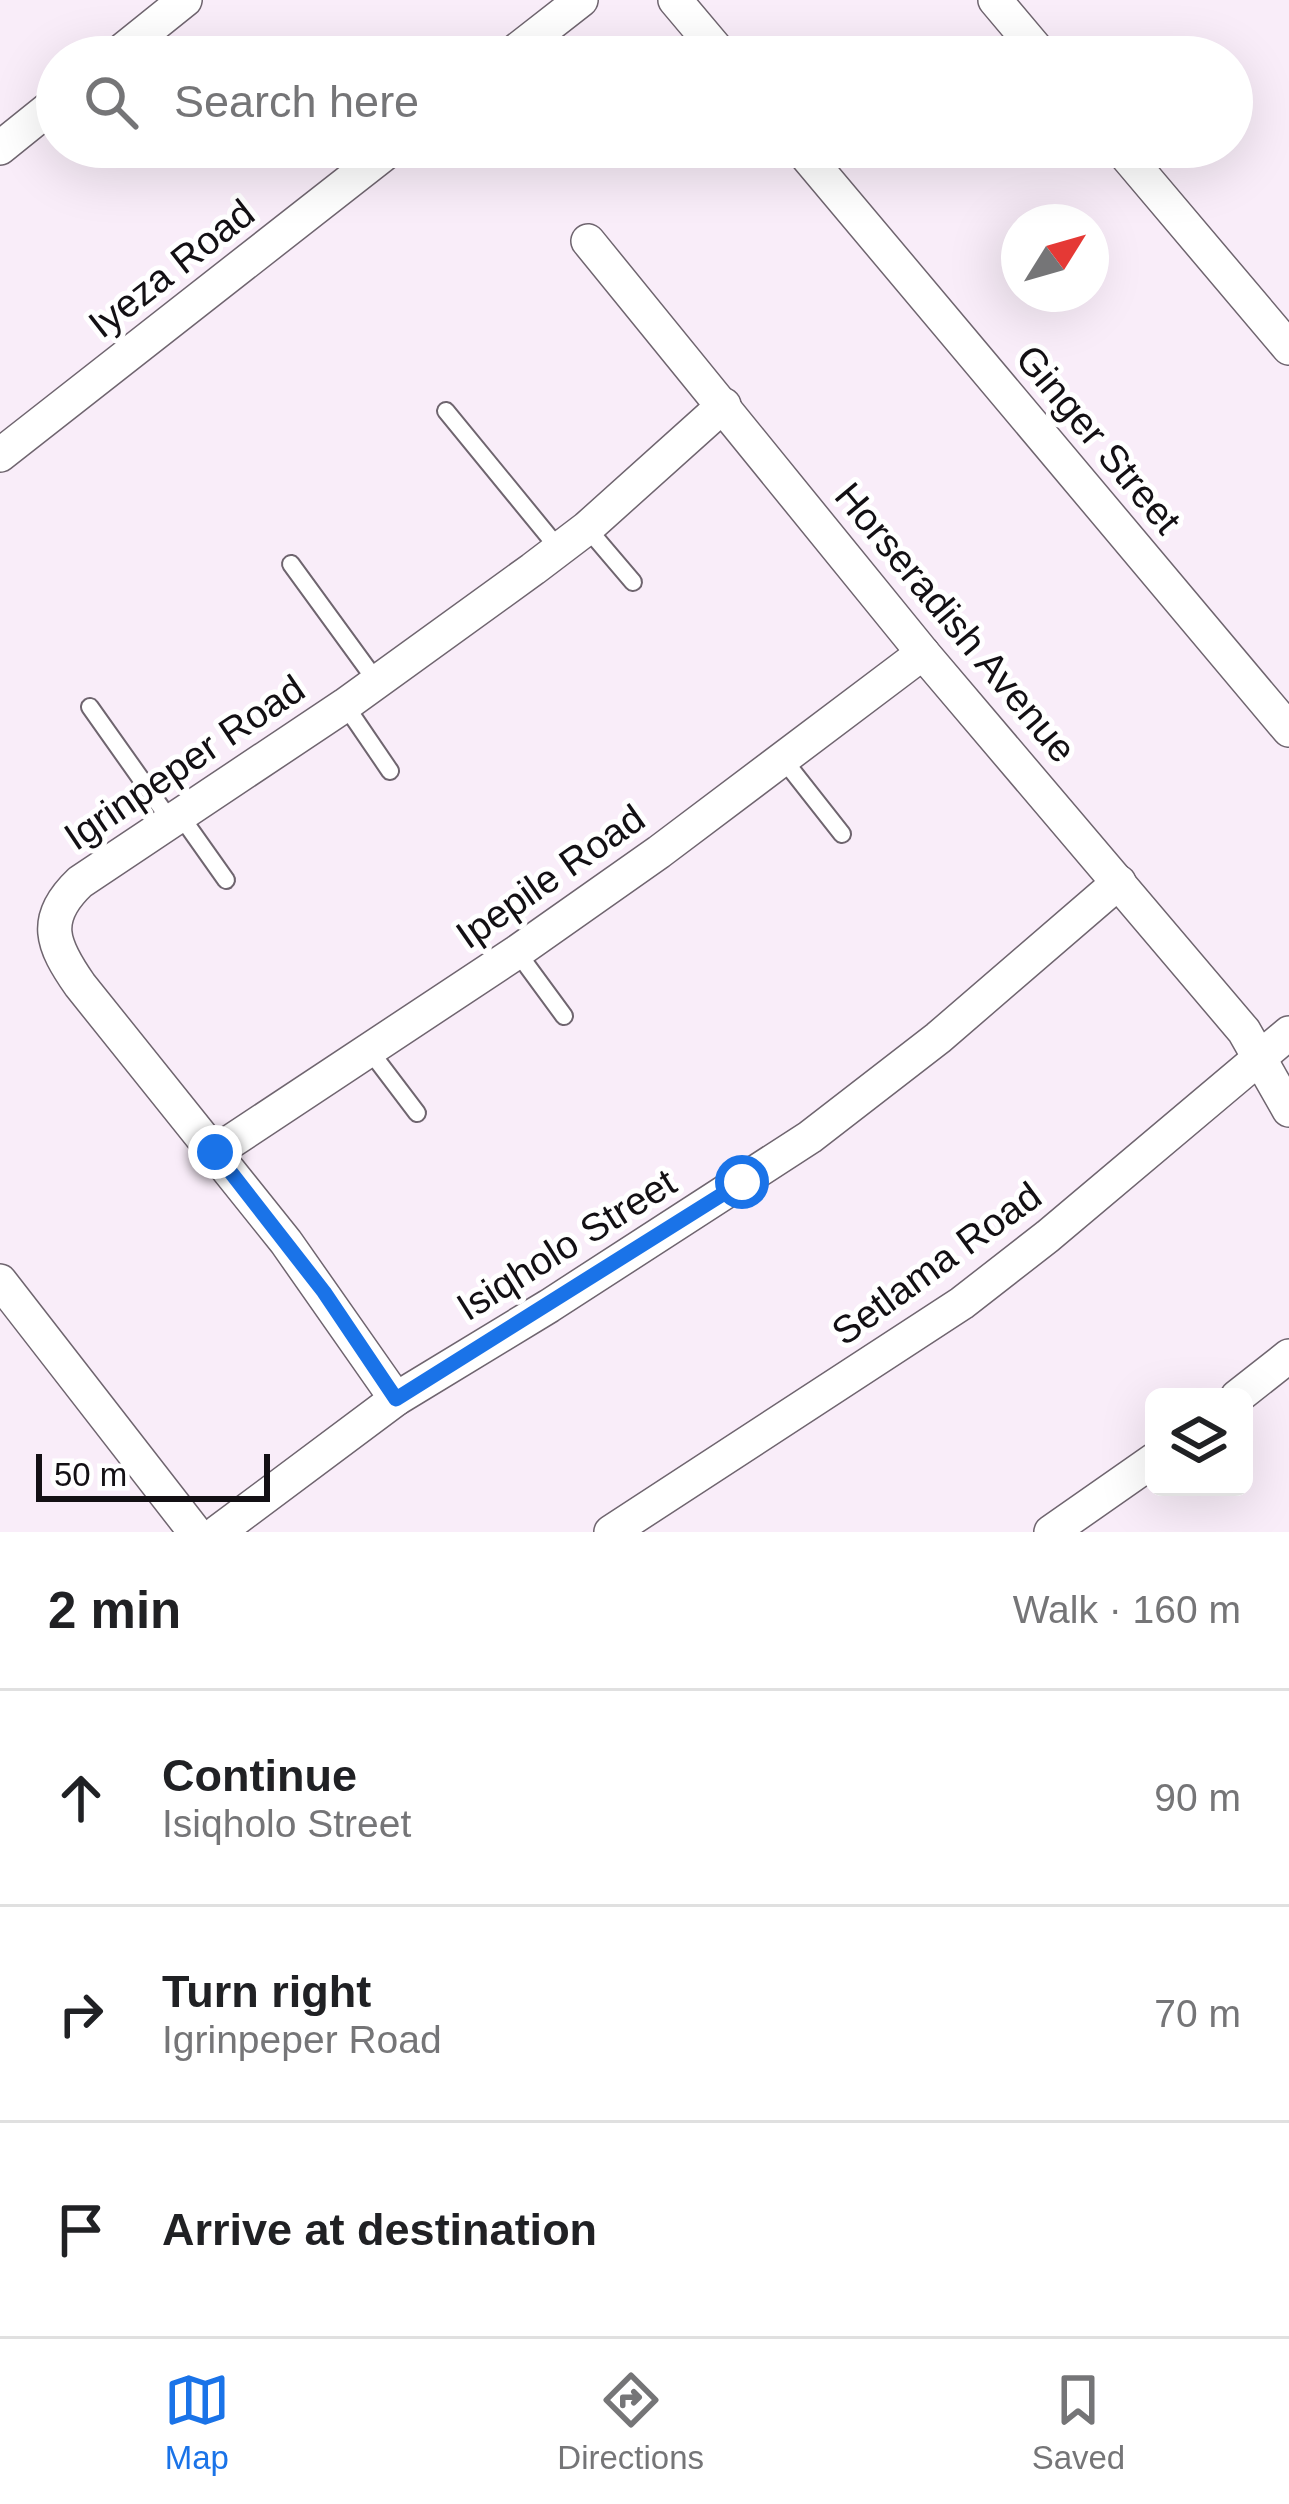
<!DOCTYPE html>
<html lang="en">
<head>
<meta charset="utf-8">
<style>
	:root { --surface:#fff; --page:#f2f2f2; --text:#202124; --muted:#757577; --line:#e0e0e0; --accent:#1a73e8 }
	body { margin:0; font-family:Arial,sans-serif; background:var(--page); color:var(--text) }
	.controls { position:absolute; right:36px; bottom:36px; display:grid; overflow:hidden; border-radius:18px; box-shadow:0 12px 48px #0002 }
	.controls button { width:108px; height:108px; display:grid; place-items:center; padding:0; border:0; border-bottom:3px solid var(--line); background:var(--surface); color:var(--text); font:60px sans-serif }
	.compass { position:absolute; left:1001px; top:204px; width:108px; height:108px; border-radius:50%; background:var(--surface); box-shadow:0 12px 48px #0002; rotate:53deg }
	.scale { position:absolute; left:36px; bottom:30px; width:234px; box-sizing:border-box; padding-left:12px; border:6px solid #131014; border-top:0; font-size:33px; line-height:42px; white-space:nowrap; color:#131014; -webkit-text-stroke:9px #fff; paint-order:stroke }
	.stop { position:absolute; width:36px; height:36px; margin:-27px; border:9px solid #1a73e8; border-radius:50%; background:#fff }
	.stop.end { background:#1a73e8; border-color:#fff; box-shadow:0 3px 12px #0008 }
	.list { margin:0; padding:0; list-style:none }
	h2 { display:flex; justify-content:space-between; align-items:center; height:156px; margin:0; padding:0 48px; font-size:51px }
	h2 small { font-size:39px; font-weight:400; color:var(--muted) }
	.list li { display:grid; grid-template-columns:78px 1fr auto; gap:36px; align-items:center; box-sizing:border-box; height:216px; padding:0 48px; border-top:3px solid var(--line) }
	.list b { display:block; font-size:45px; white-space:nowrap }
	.list p { margin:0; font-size:39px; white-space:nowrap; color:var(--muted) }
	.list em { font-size:39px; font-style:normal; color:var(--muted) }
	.icon { flex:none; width:66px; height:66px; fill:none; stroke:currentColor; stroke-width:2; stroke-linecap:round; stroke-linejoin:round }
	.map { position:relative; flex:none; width:1289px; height:1532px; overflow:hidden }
	.search { position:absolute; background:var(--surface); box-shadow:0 12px 48px #0002; left:36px; right:36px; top:36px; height:132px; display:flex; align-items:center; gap:30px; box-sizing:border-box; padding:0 42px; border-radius:66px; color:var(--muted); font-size:45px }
	.sheet { height:804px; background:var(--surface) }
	nav { display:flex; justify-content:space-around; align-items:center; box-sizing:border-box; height:168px; border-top:3px solid var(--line); background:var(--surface); font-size:33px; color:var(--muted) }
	nav a { display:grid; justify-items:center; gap:6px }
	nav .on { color:var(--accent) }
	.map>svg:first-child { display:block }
</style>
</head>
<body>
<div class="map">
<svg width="1289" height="1532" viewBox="0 0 1289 1532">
	<rect width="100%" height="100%" fill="#f9edf9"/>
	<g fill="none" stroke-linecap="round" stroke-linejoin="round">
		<defs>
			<g id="lane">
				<polyline points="446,411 559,549"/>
				<polyline points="587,528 633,582"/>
				<polyline points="291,564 377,682"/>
				<polyline points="345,705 390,771"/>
				<polyline points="90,707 170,820"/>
				<polyline points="783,759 842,834"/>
				<polyline points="180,815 226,880"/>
				<polyline points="517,952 564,1016"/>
				<polyline points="370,1051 417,1113"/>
			</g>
			<g id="street">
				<polyline points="675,0 723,57"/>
				<polyline points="995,0 1043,57"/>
				<polyline points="114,57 185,0"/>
				<polyline points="508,57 581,0"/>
				<polyline points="799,147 1289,730"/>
				<polyline points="1119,147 1289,348"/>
				<polyline points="0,148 57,102"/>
				<polyline points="588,241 923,653 1244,1031 1289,1110"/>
				<polyline points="0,455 393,147"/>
				<polyline points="215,1152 517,952 659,852 923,653"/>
				<polyline points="0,1281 195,1532"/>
				<polyline points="1237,1397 1289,1356"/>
				<path d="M396,1399l-110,-157 -206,-257c-28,-40 -39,-66 0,-103l265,-177 188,-136 54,-41 137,-123"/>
				<polyline points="218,1532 396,1399 549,1306 810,1137 938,1038 1119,882"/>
				<polyline points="611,1532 962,1303 1048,1236 1289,1033"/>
				<polyline points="1051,1532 1154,1460"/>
			</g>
		</defs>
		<use href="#lane" stroke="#6f656f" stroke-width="20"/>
		<use href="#street" stroke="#6f656f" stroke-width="36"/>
		<use href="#lane" stroke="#fff" stroke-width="16"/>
		<use href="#street" stroke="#fff" stroke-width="33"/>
	</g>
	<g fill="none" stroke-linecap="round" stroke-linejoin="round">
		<polyline stroke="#1a73e8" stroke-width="15" points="215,1152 324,1292 396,1399 742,1182"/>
	</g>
	<g text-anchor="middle" stroke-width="10" stroke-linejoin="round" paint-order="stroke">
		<g font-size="39" fill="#131014" stroke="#fff">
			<text transform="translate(171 268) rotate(-38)" y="14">Iyeza Road</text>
			<text transform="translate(1099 439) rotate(50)" y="14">Ginger Street</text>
			<text transform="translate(956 622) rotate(50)" y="14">Horseradish Avenue</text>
			<text transform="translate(184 762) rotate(-34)" y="14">Igrinpeper Road</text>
			<text transform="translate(550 876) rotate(-35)" y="14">Ipepile Road</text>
			<text transform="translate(566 1244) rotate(-32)" y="14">Isiqholo Street</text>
			<text transform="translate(936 1263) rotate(-36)" y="14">Setlama Road</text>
		</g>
	</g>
</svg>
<div class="controls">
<button><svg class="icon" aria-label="layers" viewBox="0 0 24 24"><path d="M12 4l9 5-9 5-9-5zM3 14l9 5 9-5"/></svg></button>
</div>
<svg class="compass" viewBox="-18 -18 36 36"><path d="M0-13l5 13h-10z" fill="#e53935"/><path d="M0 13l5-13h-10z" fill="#757577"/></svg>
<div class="scale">50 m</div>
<div class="stop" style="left:742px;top:1182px"></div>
<div class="stop end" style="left:215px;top:1152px"></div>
<div class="search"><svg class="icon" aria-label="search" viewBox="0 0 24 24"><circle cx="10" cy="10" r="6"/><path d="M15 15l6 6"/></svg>Search here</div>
</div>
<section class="sheet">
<h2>2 min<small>Walk · 160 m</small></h2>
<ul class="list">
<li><svg class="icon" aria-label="ahead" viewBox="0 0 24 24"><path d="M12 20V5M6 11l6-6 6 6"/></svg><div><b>Continue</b><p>Isiqholo Street</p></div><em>90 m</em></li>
<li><svg class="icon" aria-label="right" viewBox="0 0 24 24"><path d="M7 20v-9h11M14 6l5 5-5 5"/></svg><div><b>Turn right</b><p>Igrinpeper Road</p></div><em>70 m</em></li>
<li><svg class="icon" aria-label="arrive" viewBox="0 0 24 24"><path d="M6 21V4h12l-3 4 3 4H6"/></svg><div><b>Arrive at destination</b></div></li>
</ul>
</section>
<nav>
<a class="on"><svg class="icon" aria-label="map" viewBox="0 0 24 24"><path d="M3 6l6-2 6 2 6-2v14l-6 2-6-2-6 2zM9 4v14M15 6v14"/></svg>Map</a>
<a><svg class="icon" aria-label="directions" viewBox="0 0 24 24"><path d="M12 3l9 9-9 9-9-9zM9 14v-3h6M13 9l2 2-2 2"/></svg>Directions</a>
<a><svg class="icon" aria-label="saved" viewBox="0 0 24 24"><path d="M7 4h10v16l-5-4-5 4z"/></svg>Saved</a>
</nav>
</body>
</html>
